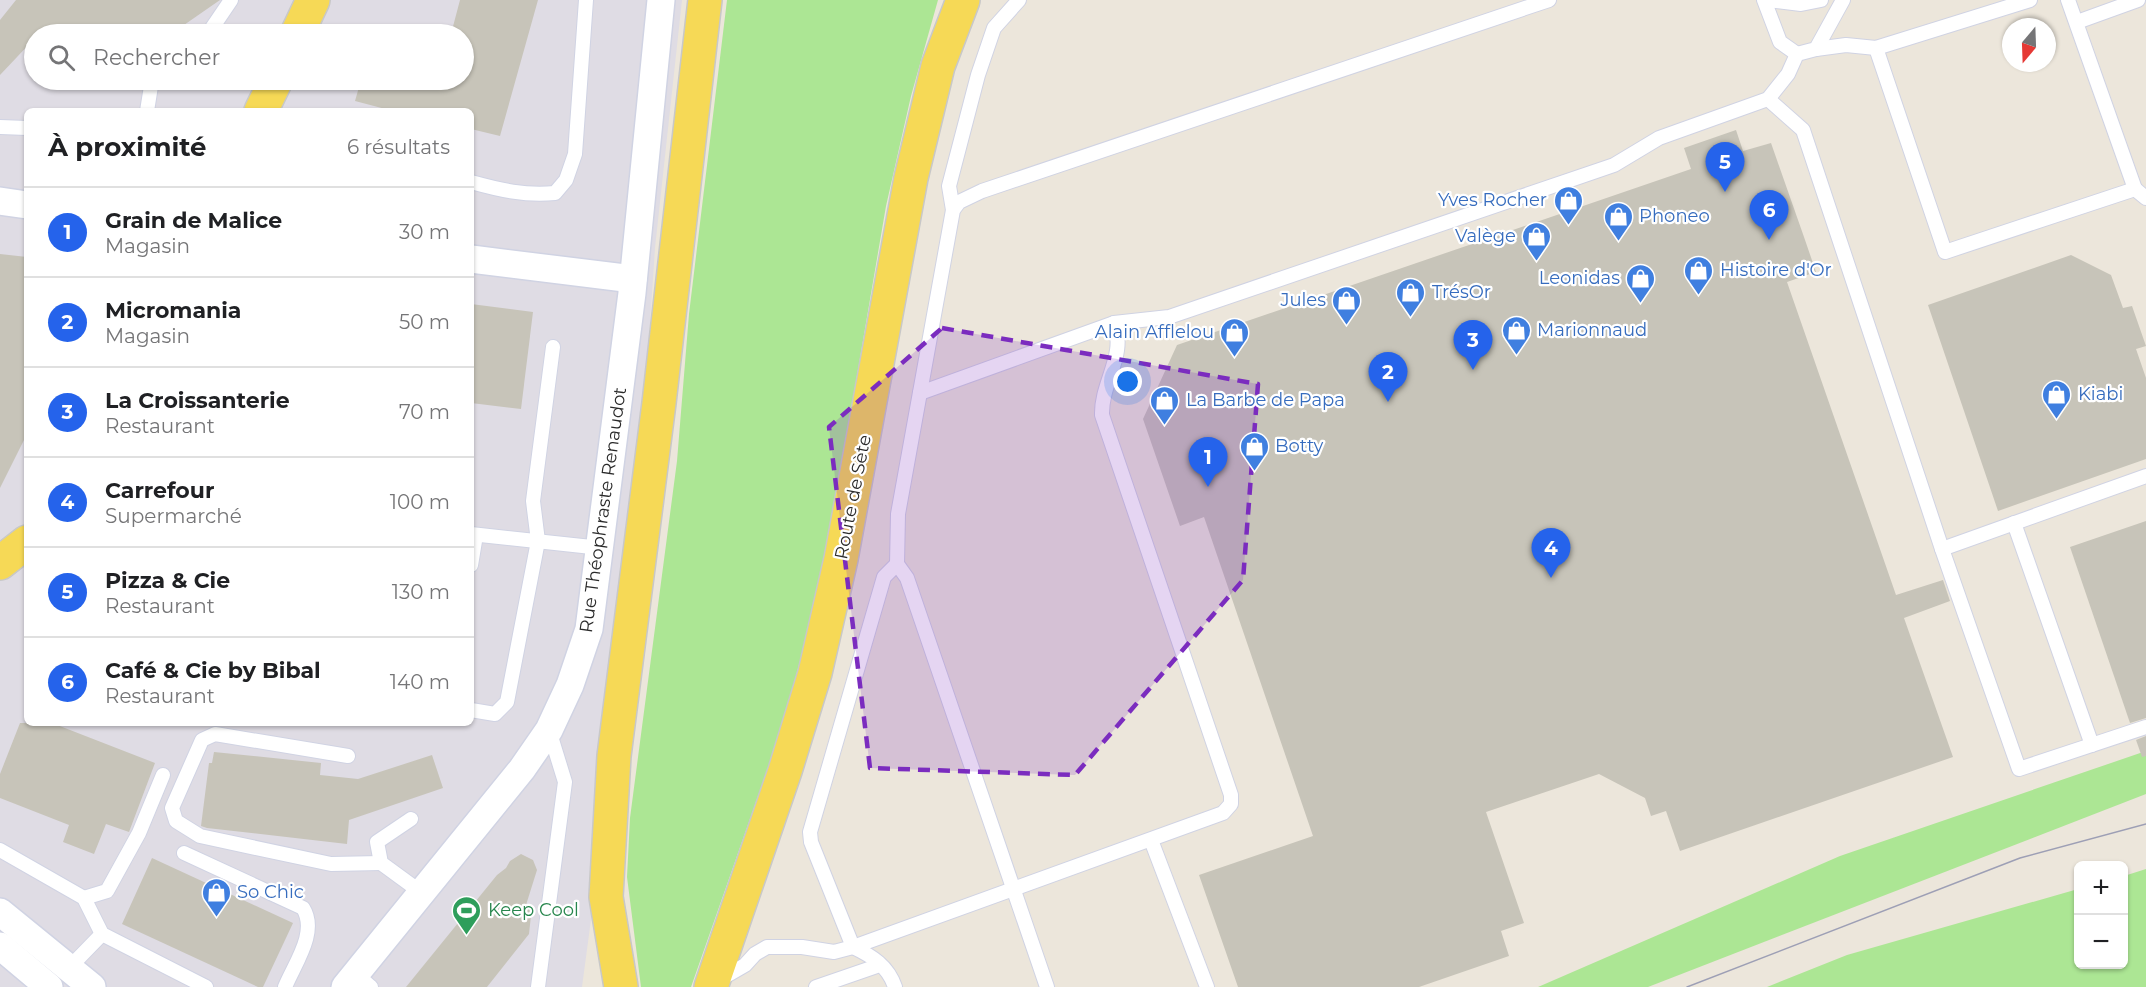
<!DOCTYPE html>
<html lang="fr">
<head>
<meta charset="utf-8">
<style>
	:root { --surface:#fff; --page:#f2f2f2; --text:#202124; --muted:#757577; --line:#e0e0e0; --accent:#2563eb }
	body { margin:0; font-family:Montserrat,sans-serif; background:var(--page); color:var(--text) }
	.controls { position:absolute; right:18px; bottom:18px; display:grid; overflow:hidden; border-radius:9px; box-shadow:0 2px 4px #0004 }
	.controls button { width:54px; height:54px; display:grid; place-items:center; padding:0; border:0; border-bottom:2px solid var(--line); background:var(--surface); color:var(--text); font:30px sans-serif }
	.compass { position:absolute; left:2002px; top:18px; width:54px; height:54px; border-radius:50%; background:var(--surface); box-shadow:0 2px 4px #0004; rotate:199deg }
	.you { position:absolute; left:1128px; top:382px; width:21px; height:21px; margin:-15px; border:4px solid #fff; border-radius:50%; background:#1a73e8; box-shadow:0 0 0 9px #1a73e833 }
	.badge { display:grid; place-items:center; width:39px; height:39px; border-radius:50%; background:var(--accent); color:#fff; font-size:20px; font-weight:700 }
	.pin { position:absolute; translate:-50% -50px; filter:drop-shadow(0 2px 3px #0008) }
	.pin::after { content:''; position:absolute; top:32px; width:21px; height:18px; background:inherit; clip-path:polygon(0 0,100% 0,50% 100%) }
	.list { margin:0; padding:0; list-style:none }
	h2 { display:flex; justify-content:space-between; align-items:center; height:78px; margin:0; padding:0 24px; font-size:26px }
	h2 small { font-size:20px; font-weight:400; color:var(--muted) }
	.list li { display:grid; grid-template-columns:39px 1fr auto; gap:18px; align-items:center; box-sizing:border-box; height:90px; padding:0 24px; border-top:2px solid var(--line) }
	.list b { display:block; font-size:22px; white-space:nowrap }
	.list p { margin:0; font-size:20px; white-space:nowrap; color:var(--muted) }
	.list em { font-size:20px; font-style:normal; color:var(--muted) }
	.icon { flex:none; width:33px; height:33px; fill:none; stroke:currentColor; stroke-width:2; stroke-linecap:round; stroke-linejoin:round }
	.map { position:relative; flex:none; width:2146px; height:987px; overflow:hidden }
	.search { position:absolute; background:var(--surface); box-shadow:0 2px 4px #0004; left:24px; top:24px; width:450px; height:66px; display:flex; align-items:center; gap:15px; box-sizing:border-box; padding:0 21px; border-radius:33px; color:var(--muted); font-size:22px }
	.panel { position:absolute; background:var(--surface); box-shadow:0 2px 4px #0004; left:24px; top:108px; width:450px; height:618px; border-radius:9px }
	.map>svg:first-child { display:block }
</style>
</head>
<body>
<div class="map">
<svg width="2146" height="987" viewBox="0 0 2146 987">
	<rect width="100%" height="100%" fill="#ece6db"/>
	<path fill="#dfdce4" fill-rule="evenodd" d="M0,0h682l-27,248 -25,380 -48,359h-582zM34,34h430v46h-430zM27,111h444v612h-444z"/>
	<g fill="#ace694">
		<polygon points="727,0 938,0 911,96 886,206 828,545 807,634 783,725 691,987 641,987 627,877 630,818 677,461 689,314"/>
		<polygon points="2146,751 2146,794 1648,987 1538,987 1840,856"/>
		<polygon points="2146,869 2146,987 1767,987 1847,955 2078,889 2078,964 2124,964 2124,876"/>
	</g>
	<g fill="#c7c4b9">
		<polygon points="16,0 220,0 171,34 34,34 34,39 0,75 0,20"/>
		<polygon points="460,0 538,0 500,136 471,129 471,111 393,111 355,101 361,80 464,80 464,34 451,34"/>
		<polygon points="1736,130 1743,151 1771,143 1804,237 1816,272 1787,282 1896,595 1943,580 1950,601 1904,618 1953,757 1680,851 1666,811 1651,816 1645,798 1599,774 1486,812 1524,923 1501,931 1509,956 1419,987 1238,987 1199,875 1313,836 1204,517 1180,526 1143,419 1177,345 1691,169 1684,148"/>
		<polygon points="0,254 27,257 27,434 0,488"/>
		<polygon points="2071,255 2111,275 2123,308 2132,306 2146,346 2136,349 2146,378 2146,459 1998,511 1928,305"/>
		<polygon points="471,304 533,312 521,409 471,403"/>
		<polygon points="2146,521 2146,718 2130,723 2070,547"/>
		<polygon points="20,723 52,723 155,763 129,832 106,824 94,854 63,842 69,825 0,798 0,774"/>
		<polygon points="2146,736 2146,756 2142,757 2136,740"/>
		<polygon points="214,752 321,763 320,775 358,779 432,755 443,788 349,820 347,844 207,828 201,826 209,763 212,763"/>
		<polygon points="521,854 533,860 537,870 526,905 532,906 529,934 487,987 406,987 497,875 506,868 510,861"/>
		<polygon points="152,858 293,923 263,987 258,987 122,924"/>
	</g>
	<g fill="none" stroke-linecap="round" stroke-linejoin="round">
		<defs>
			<g id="lane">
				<polyline points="1764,0 1780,42 1797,54"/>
				<polyline points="1767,0 1801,4 1821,0"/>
				<polyline points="2068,0 2135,189"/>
				<polyline points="2077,22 2138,0"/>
				<polyline points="208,34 231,0"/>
				<polyline points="1876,48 1945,252 2135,189 2146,198"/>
				<polyline points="1816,49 1846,45 1876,48 2030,0"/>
				<polyline points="1768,99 1803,130 1942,549 2019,769 2146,727"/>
				<polyline points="147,111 152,80"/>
				<polyline points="0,127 27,128"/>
				<path d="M471,182c29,8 54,14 84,11l11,-13 9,-26 11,-154"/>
				<polyline points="953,210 949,186 978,75 994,28 1019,0"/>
				<polyline points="920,393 1114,323 1169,317 1614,165 1659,138 1768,99 1788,74 1797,54 1816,49 1843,0"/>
				<polyline points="2014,523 2092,745"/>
				<polyline points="471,534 601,548"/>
				<polyline points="1942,549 2146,476"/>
				<polyline points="471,565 476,535"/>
				<polyline points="471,710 495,714 507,702 538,541 533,501 553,347"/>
				<polyline points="348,756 215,734 202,740 172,808 176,821 200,836 331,864 381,863"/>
				<polyline points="411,819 377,842 381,863 422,893"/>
				<polyline points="1151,840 1207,987"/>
				<polyline points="0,850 84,898 102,934 206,987"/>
				<path d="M184,853l119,55c15,24 -8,55 -18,79"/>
				<polyline points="84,898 107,891 139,833 163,775"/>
				<polyline points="69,968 102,934"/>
				<polyline points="356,974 371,987"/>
				<path d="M719,980l26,-15 10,-11 12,-7h35l32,5 19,-5 370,-134 8,-9v-9l-129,-380c-1,-33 25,-60 12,-92"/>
				<polyline points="538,987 565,782 549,730"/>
				<polyline points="816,987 880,965"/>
				<path d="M895,987c-7,-21 -23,-31 -42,-40l-42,-105 -1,-10 74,-255 13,-13"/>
				<polyline points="1047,987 907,578 897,564 898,514 953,210 959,202 982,191 1549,0"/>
			</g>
			<g id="street">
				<polyline points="0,201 27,205"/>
				<polyline points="471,259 633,279"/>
				<polyline points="0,912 92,987"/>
				<polyline points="0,946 49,987"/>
				<polyline points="345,987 522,769 549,730 570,685 589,629 632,293 661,0"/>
			</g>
			<g id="primary">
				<polyline points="297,34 313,0"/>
				<polyline points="261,111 276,80"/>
				<polyline points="0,563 27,542"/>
				<polyline points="621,987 606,897 614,756 659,403 705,0"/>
				<polyline points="711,987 785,771 815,673 841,559 911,178 938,66 963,0"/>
			</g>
		</defs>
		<use href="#lane" stroke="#d0d3e3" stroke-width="16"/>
		<use href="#street" stroke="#d0d3e3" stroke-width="30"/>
		<use href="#primary" stroke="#c8c8c8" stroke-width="36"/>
		<use href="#lane" stroke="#fff" stroke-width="14"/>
		<use href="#street" stroke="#fff" stroke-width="27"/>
		<use href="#primary" stroke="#f6d956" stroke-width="33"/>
		<polyline stroke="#9d9fb5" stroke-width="1.5" points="1687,987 2020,858 2146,824"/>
	</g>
	<path fill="#7b2cbf" fill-opacity="0.2" stroke="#7b2cbf" stroke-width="4.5" stroke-dasharray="12 8" stroke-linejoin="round" d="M942,328l316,56 -15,196 -168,195 -205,-7 -41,-341z"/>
	<defs>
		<symbol id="shop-pin" viewBox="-11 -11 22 30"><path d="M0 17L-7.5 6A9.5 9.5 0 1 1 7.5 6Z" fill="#3f7fe0" stroke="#fff"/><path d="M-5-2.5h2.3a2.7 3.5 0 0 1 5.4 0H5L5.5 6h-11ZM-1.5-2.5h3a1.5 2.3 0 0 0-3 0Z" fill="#fff"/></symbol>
		<symbol id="stadium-pin" viewBox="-11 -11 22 30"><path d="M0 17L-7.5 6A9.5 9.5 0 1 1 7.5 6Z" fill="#2e9e5b" stroke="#fff"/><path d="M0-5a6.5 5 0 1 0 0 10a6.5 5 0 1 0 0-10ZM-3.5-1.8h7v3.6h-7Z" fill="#fff"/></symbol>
	</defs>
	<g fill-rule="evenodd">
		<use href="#shop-pin" x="1552" y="184" width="33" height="45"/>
		<use href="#shop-pin" x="1602" y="200" width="33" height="45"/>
		<use href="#shop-pin" x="1520" y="220" width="33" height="45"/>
		<use href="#shop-pin" x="1682" y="254" width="33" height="45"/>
		<use href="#shop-pin" x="1624" y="262" width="33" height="45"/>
		<use href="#shop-pin" x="1394" y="276" width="33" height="45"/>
		<use href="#shop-pin" x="1330" y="284" width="33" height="45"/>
		<use href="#shop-pin" x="1500" y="314" width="33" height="45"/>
		<use href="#shop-pin" x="1218" y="316" width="33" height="45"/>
		<use href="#shop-pin" x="2040" y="378" width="33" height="45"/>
		<use href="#shop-pin" x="1148" y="384" width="33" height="45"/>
		<use href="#shop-pin" x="1238" y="430" width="33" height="45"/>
		<use href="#shop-pin" x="200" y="876" width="33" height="45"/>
		<use href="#stadium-pin" x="450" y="894" width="33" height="45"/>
	</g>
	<g text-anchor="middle" stroke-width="4.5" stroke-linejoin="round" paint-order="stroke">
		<g font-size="18" fill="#366cbe" stroke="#fff" text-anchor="start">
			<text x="1547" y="206" text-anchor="end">Yves Rocher</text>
			<text x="1639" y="222">Phoneo</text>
			<text x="1516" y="242" text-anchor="end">Valège</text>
			<text x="1720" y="276">Histoire d'Or</text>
			<text x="1620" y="284" text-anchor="end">Leonidas</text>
			<text x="1432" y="298">TrésOr</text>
			<text x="1326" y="306" text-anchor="end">Jules</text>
			<text x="1537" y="336">Marionnaud</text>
			<text x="1214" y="338" text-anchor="end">Alain Afflelou</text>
			<text x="2078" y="400">Kiabi</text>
			<text x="1186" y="406">La Barbe de Papa</text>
			<text x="1275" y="452">Botty</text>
			<text x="237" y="898">So Chic</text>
		</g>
		<g font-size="18" fill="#2a2a2a" stroke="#fff">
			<text transform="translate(853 497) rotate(-79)" y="6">Route de Sète</text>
			<text transform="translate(603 510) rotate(-82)" y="6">Rue Théophraste Renaudot</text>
		</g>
		<g font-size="18" fill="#27864d" stroke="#fff" text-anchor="start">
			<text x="488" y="916">Keep Cool</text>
		</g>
	</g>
</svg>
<div class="controls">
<button>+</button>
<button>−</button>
</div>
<svg class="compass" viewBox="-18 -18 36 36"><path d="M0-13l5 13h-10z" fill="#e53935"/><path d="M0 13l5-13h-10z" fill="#757577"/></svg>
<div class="you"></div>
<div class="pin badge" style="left:1208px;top:487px">1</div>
<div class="pin badge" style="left:1388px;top:402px">2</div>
<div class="pin badge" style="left:1473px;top:370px">3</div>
<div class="pin badge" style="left:1551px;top:578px">4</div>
<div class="pin badge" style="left:1725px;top:192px">5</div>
<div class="pin badge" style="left:1769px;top:240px">6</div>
<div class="search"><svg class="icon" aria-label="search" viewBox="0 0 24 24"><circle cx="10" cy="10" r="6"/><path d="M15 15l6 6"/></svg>Rechercher</div>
<section class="panel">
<h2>À proximité<small>6 résultats</small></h2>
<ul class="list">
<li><span class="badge">1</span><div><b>Grain de Malice</b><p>Magasin</p></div><em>30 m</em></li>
<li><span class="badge">2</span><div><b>Micromania</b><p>Magasin</p></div><em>50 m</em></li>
<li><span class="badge">3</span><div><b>La Croissanterie</b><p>Restaurant</p></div><em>70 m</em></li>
<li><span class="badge">4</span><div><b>Carrefour</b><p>Supermarché</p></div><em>100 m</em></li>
<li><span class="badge">5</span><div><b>Pizza &amp; Cie</b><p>Restaurant</p></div><em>130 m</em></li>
<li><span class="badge">6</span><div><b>Café &amp; Cie by Bibal</b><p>Restaurant</p></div><em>140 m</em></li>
</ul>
</section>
</div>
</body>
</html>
